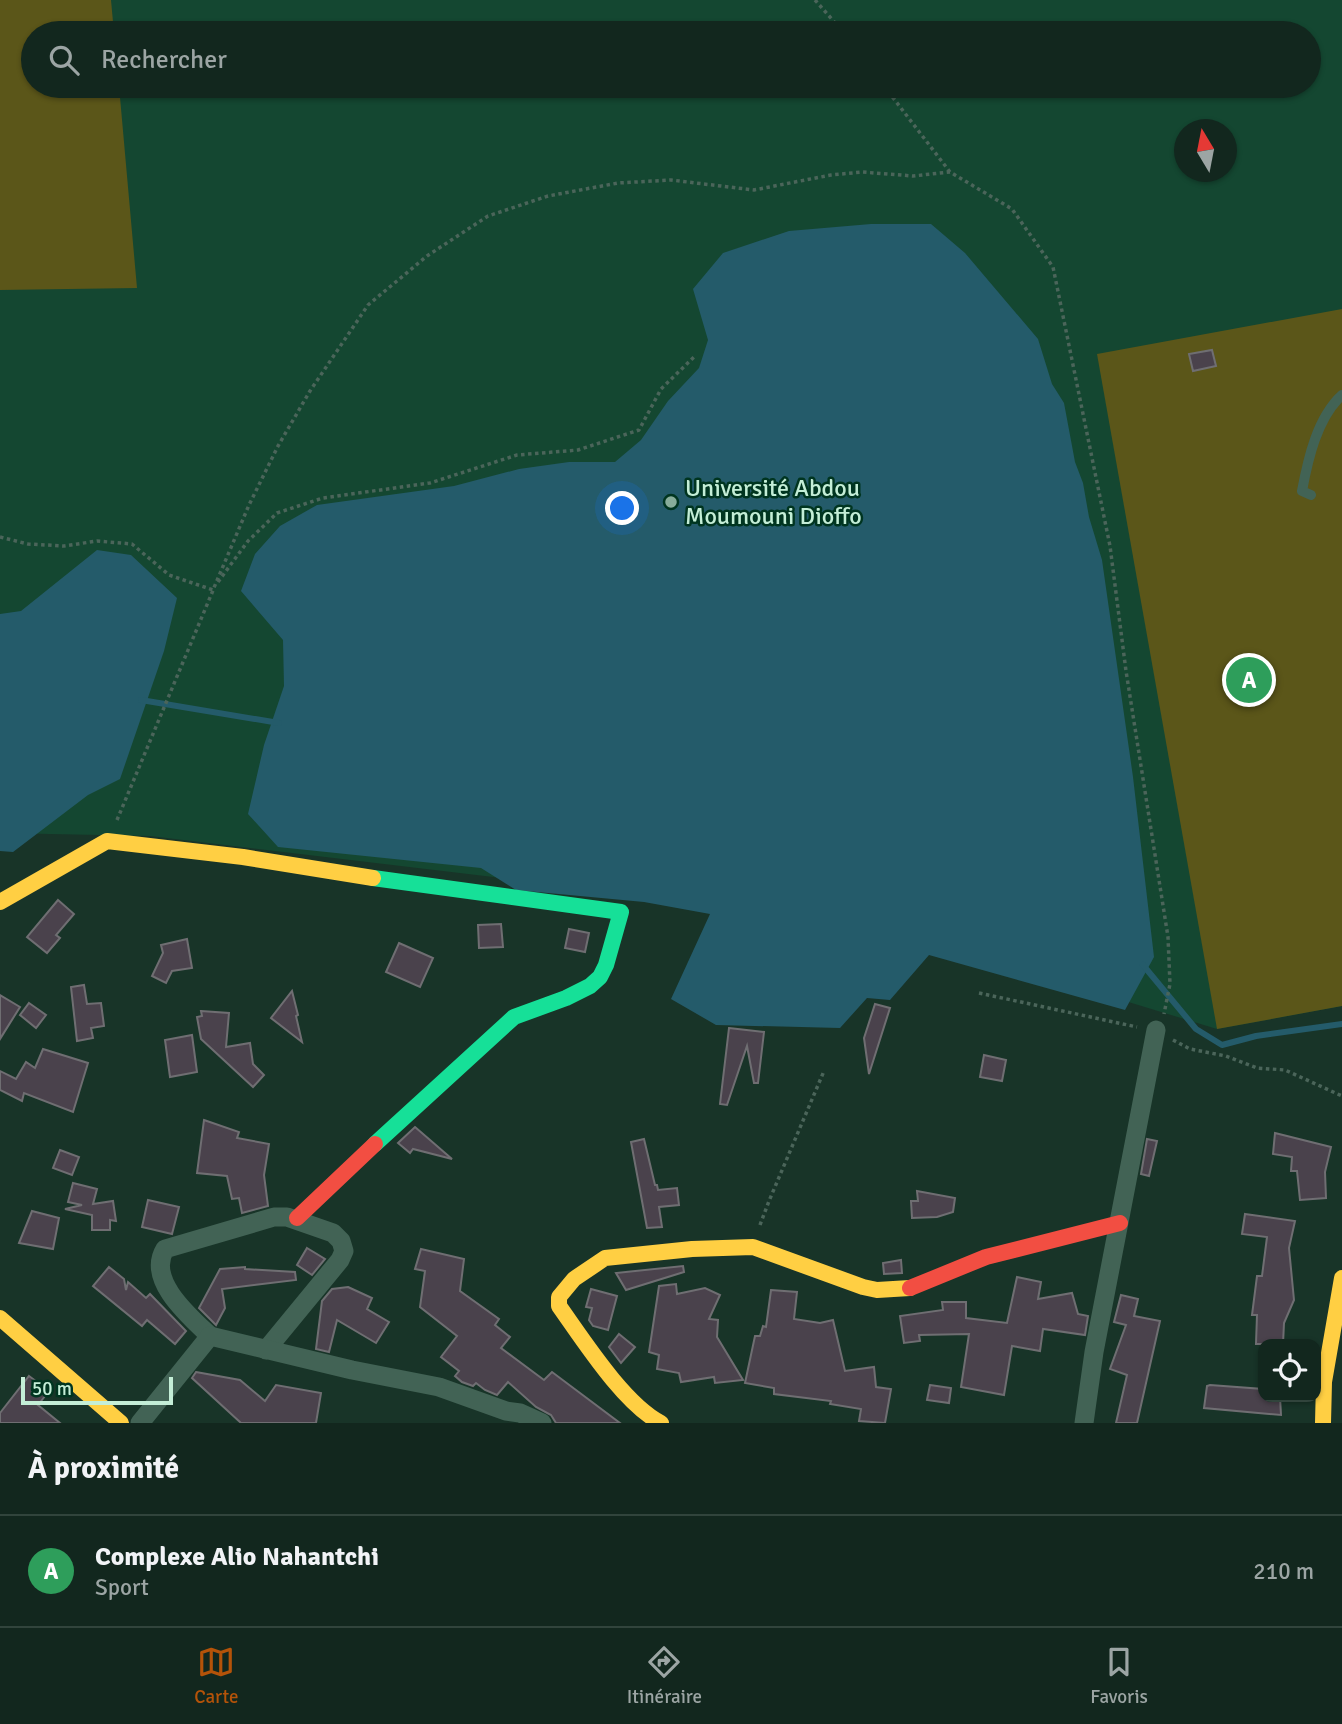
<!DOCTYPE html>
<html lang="fr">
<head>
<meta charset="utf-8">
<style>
	:root { --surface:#12271e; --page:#1f332b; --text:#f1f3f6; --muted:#9ca5a4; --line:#31443c; --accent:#b45309 }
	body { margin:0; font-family:Signika,sans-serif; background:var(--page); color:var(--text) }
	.controls { position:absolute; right:21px; bottom:21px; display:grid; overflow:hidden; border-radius:14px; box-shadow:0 2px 5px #0004 }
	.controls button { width:63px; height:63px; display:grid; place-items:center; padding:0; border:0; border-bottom:2px solid var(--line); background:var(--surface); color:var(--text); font:35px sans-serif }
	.compass { position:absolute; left:1174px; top:119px; width:63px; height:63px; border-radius:50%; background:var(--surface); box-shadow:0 2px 5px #0004; rotate:350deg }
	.scale { position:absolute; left:21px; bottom:18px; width:152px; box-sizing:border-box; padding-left:7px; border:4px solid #c4eed7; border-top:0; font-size:19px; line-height:24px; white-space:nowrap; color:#c4eed7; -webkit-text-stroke:5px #003520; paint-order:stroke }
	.you { position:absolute; left:623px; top:509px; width:24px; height:24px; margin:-18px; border:5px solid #fff; border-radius:50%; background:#1a73e8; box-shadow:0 0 0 10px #1a73e833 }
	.badge { display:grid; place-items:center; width:46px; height:46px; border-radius:50%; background:var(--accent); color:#fff; font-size:23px; font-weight:700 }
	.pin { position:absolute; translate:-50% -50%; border:4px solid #fff; box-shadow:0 2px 7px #0006 }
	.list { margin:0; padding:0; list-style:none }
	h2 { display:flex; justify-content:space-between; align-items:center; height:91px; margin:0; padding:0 28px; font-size:30px }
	h2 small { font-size:23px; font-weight:400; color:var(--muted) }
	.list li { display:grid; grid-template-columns:46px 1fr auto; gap:21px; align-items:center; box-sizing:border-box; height:112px; padding:0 28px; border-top:2px solid var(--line) }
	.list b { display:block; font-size:26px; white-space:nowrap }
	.list p { margin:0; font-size:23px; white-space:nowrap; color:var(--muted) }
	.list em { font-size:23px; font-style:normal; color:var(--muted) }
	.icon { flex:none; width:38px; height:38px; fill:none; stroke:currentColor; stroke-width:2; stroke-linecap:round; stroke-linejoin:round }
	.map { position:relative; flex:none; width:1342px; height:1423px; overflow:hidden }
	.search { position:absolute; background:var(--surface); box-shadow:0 2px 5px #0004; left:21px; right:21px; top:21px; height:77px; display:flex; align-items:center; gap:18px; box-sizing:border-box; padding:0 24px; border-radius:38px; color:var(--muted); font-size:26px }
	.sheet { height:203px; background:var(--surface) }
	nav { display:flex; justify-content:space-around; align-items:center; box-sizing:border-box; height:98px; border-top:2px solid var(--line); background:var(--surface); font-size:19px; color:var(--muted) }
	nav a { display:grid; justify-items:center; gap:4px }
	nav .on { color:var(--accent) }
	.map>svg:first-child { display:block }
</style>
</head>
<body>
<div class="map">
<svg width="1342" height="1423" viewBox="0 0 1342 1423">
	<rect width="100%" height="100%" fill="#183428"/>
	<path fill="#144731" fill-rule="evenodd" d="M0,0h1342v1006l-125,23 -354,-108 -713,-85 -150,-3zM33,33h1276v53h-1276zM1184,130h42v42h-42z"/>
	<g fill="#5b5619">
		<polygon points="0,0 111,0 114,33 33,33 33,86 119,86 137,288 0,290"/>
		<polygon points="1342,309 1342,1006 1217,1029 1097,354"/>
	</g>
	<g fill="#245b6a">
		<polygon points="871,224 931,224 965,253 1038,339 1052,384 1064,403 1075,462 1083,483 1089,517 1102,560 1133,777 1154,957 1125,1010 929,955 890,1000 867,998 840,1028 716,1025 671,999 710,914 644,902 516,890 481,868 278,847 248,814 264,745 284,686 283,640 241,591 255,554 280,526 317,505 454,486 519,469 569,462 615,462 641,440 668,401 699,368 708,340 693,289 723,253 789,231"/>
		<polygon points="97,550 131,555 177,598 164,651 120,779 88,795 13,852 0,851 0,614 21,611"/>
	</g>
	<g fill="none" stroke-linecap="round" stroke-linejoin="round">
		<g stroke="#245b6a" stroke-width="6">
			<polyline points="141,700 279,723"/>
			<polyline points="1143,965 1196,1029 1222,1045 1256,1036 1342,1024"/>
		</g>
	</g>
	<g fill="#4a424c" stroke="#6f6e72" stroke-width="2">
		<polygon points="1212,350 1216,366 1193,371 1189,354"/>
		<polygon points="58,900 74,914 56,935 60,938 47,953 27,937"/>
		<polygon points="501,924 503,947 479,948 478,925"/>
		<polygon points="569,929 589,933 585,952 565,948"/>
		<polygon points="187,939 192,968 172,971 166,983 152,976 163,953 161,945"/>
		<polygon points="399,943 433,958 420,987 386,972"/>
		<polygon points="84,985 87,1004 101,1003 104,1026 91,1028 93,1038 77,1041 71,987"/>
		<polygon points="292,991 298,1015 296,1016 302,1042 271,1018"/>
		<polygon points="0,995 20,1007 0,1039"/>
		<polygon points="29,1003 46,1015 36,1028 20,1015"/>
		<polygon points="875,1004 890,1008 869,1074 864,1038"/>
		<polygon points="201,1011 229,1013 226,1047 250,1043 253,1064 264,1075 253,1087 201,1039 197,1017 202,1016"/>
		<polygon points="729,1028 764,1032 758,1083 754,1083 747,1046 727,1105 720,1104"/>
		<polygon points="192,1035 197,1072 170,1077 165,1040"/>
		<polygon points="43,1049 88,1063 73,1112 24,1093 22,1101 0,1090 0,1071 16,1079 26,1062 35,1068"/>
		<polygon points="984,1055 1006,1060 1002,1081 980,1077"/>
		<polygon points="204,1120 239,1132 237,1138 269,1144 264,1175 268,1206 242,1213 239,1198 232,1199 227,1176 197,1173"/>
		<polygon points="415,1127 452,1159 413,1149 410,1153 398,1143"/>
		<polygon points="1275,1133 1331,1147 1325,1172 1326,1198 1300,1200 1297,1171 1291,1171 1292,1157 1273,1154"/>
		<polygon points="644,1139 655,1185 657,1185 658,1190 677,1188 679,1205 659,1207 662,1227 647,1228 631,1142"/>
		<polygon points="1147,1139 1157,1141 1149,1176 1141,1174"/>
		<polygon points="60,1150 79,1157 72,1175 53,1168"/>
		<polygon points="73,1183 97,1189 93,1204 113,1201 116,1221 110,1220 110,1230 92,1230 92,1215 65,1209 82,1205 68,1202"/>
		<polygon points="917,1191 955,1198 953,1212 937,1217 912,1218 911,1201 918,1201"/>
		<polygon points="148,1200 179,1207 172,1234 142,1227"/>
		<polygon points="32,1211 59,1218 53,1249 19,1243"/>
		<polygon points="1245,1214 1295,1221 1289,1248 1294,1300 1284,1323 1283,1344 1256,1344 1257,1315 1252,1315 1257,1276 1262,1276 1267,1237 1242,1234"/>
		<polygon points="307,1248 325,1259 312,1275 297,1265"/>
		<polygon points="421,1249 464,1259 460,1291 499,1319 495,1325 510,1337 501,1348 544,1380 552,1372 620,1423 556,1423 551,1415 536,1407 508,1382 497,1395 485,1390 476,1383 473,1386 462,1382 455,1376 459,1371 441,1357 457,1336 420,1307 425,1271 415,1269"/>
		<polygon points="901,1260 902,1273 884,1274 883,1263"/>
		<polygon points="683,1266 684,1272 626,1290 616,1273"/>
		<polygon points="109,1267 124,1279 126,1290 128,1282 146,1298 150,1294 186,1331 175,1344 147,1320 142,1326 93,1286"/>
		<polygon points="245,1267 245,1269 295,1272 296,1280 222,1289 225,1308 216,1325 199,1308 220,1269"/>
		<polygon points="1017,1277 1041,1282 1038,1299 1072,1293 1078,1314 1088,1316 1085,1335 1043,1329 1040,1351 1012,1346 1004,1395 961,1387 969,1334 919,1335 920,1341 904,1343 900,1316 943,1310 942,1302 966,1302 966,1318 1007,1323"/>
		<polygon points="676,1284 677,1294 705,1288 720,1295 709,1319 718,1320 717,1337 743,1380 715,1383 714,1377 681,1382 679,1373 657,1369 659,1355 649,1352 659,1286"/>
		<polygon points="348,1287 372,1298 367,1309 389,1322 376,1343 337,1320 329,1352 316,1349 322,1301 332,1289"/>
		<polygon points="591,1289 617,1296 608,1330 593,1326 589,1320 592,1308 586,1307"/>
		<polygon points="771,1290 797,1292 794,1319 820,1323 833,1320 845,1371 874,1367 876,1387 891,1389 885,1423 859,1421 861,1409 830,1404 831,1401 774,1394 774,1388 745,1383 755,1336 760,1336 763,1326 766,1327"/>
		<polygon points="1121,1295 1138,1299 1134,1316 1160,1321 1137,1423 1116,1423 1127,1375 1110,1369 1126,1325 1114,1322"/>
		<polygon points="619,1334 635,1347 621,1363 609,1347"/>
		<polygon points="196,1372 240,1380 265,1401 276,1385 321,1393 316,1423 241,1423 192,1378"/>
		<polygon points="29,1376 49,1391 38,1405 60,1423 0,1423 0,1413"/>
		<polygon points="930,1385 951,1388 949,1403 927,1400"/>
		<polygon points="1210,1385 1263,1389 1263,1397 1280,1397 1281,1415 1204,1408 1207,1386"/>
	</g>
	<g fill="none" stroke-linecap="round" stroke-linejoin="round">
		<g stroke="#4b655a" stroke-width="3.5" stroke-dasharray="3.5 3.5" stroke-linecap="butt">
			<polyline points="815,0 844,33"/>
			<polyline points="884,86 950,172 1012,209 1053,267 1110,546 1126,671 1168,937 1170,984 1164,1014"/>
			<polyline points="0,537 28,544 64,546 97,541 132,544 169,575 213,590 249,505 278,446 310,391 368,305 427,256 488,216 548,196 618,183 671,180 754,190 831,175 862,172 913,176 950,172"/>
			<polyline points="218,582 248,541 277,513 323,498 430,483 517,455 578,450 639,430 661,389 696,355"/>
			<polyline points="117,820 214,588"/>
			<polyline points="979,993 1137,1027"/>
			<polyline points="1173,1040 1190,1049 1226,1056 1257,1068 1285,1070 1342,1096"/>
			<polyline points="760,1225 769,1201 824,1071"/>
		</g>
		<path stroke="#426355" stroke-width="10" d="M1311,495l-9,-4c6,-32 15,-73 40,-96"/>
		<g stroke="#426355" stroke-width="19">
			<path d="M210,1336c-20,-19 -64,-56 -45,-87l109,-32h13l46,16 8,8 3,10 -4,9 -74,90"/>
			<polyline points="140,1423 210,1336 352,1370 439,1387 506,1411 520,1413 542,1423"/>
			<polyline points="1084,1423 1094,1352 1156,1030"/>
		</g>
		<polyline stroke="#16e098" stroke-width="16" points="373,878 621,912 606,965 600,977 590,986 566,998 514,1017 375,1144"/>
		<g stroke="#ffcf43" stroke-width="16">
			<polyline points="0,902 107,841 243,857 373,878"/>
			<polyline points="0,1318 121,1423"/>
			<path d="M661,1423c-37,-19 -77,-82 -102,-117v-9l15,-18 31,-21 87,-9 61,-2 110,40 14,3 33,-2"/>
			<polyline points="1323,1423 1324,1382 1342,1278"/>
		</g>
		<g stroke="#f24e42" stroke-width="16">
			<polyline points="297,1218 375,1144"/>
			<polyline points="910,1288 986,1257 1120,1223"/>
		</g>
	</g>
	<circle fill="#88ad9a" stroke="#003520" stroke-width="2.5" cx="671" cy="502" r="7"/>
	<g text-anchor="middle" stroke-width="5" stroke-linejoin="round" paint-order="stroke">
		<g font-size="24" fill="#c4eed7" stroke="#003520" text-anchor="start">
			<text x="685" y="496">Université Abdou<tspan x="685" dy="28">Moumouni Dioffo</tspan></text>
		</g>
	</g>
</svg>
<div class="controls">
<button><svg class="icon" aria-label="locate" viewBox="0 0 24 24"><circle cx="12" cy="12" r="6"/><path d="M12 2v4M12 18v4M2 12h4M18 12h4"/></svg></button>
</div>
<svg class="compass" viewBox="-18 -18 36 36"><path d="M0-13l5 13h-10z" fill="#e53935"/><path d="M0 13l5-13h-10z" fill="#9ca5a4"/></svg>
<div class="scale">50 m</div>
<div class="you"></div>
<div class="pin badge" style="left:1249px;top:680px;background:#2e9e5b">A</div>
<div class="search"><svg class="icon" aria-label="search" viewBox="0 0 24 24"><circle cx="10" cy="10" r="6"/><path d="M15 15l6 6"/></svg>Rechercher</div>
</div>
<section class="sheet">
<h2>À proximité<small></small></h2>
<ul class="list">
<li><span class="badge" style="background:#2e9e5b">A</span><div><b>Complexe Alio Nahantchi</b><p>Sport</p></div><em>210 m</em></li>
</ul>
</section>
<nav>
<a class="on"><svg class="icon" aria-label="map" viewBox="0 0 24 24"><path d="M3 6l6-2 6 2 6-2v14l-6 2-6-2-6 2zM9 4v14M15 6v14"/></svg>Carte</a>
<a><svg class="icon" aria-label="directions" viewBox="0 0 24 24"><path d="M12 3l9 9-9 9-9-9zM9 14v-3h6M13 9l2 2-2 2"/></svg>Itinéraire</a>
<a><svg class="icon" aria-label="saved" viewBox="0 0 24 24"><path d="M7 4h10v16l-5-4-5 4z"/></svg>Favoris</a>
</nav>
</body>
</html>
